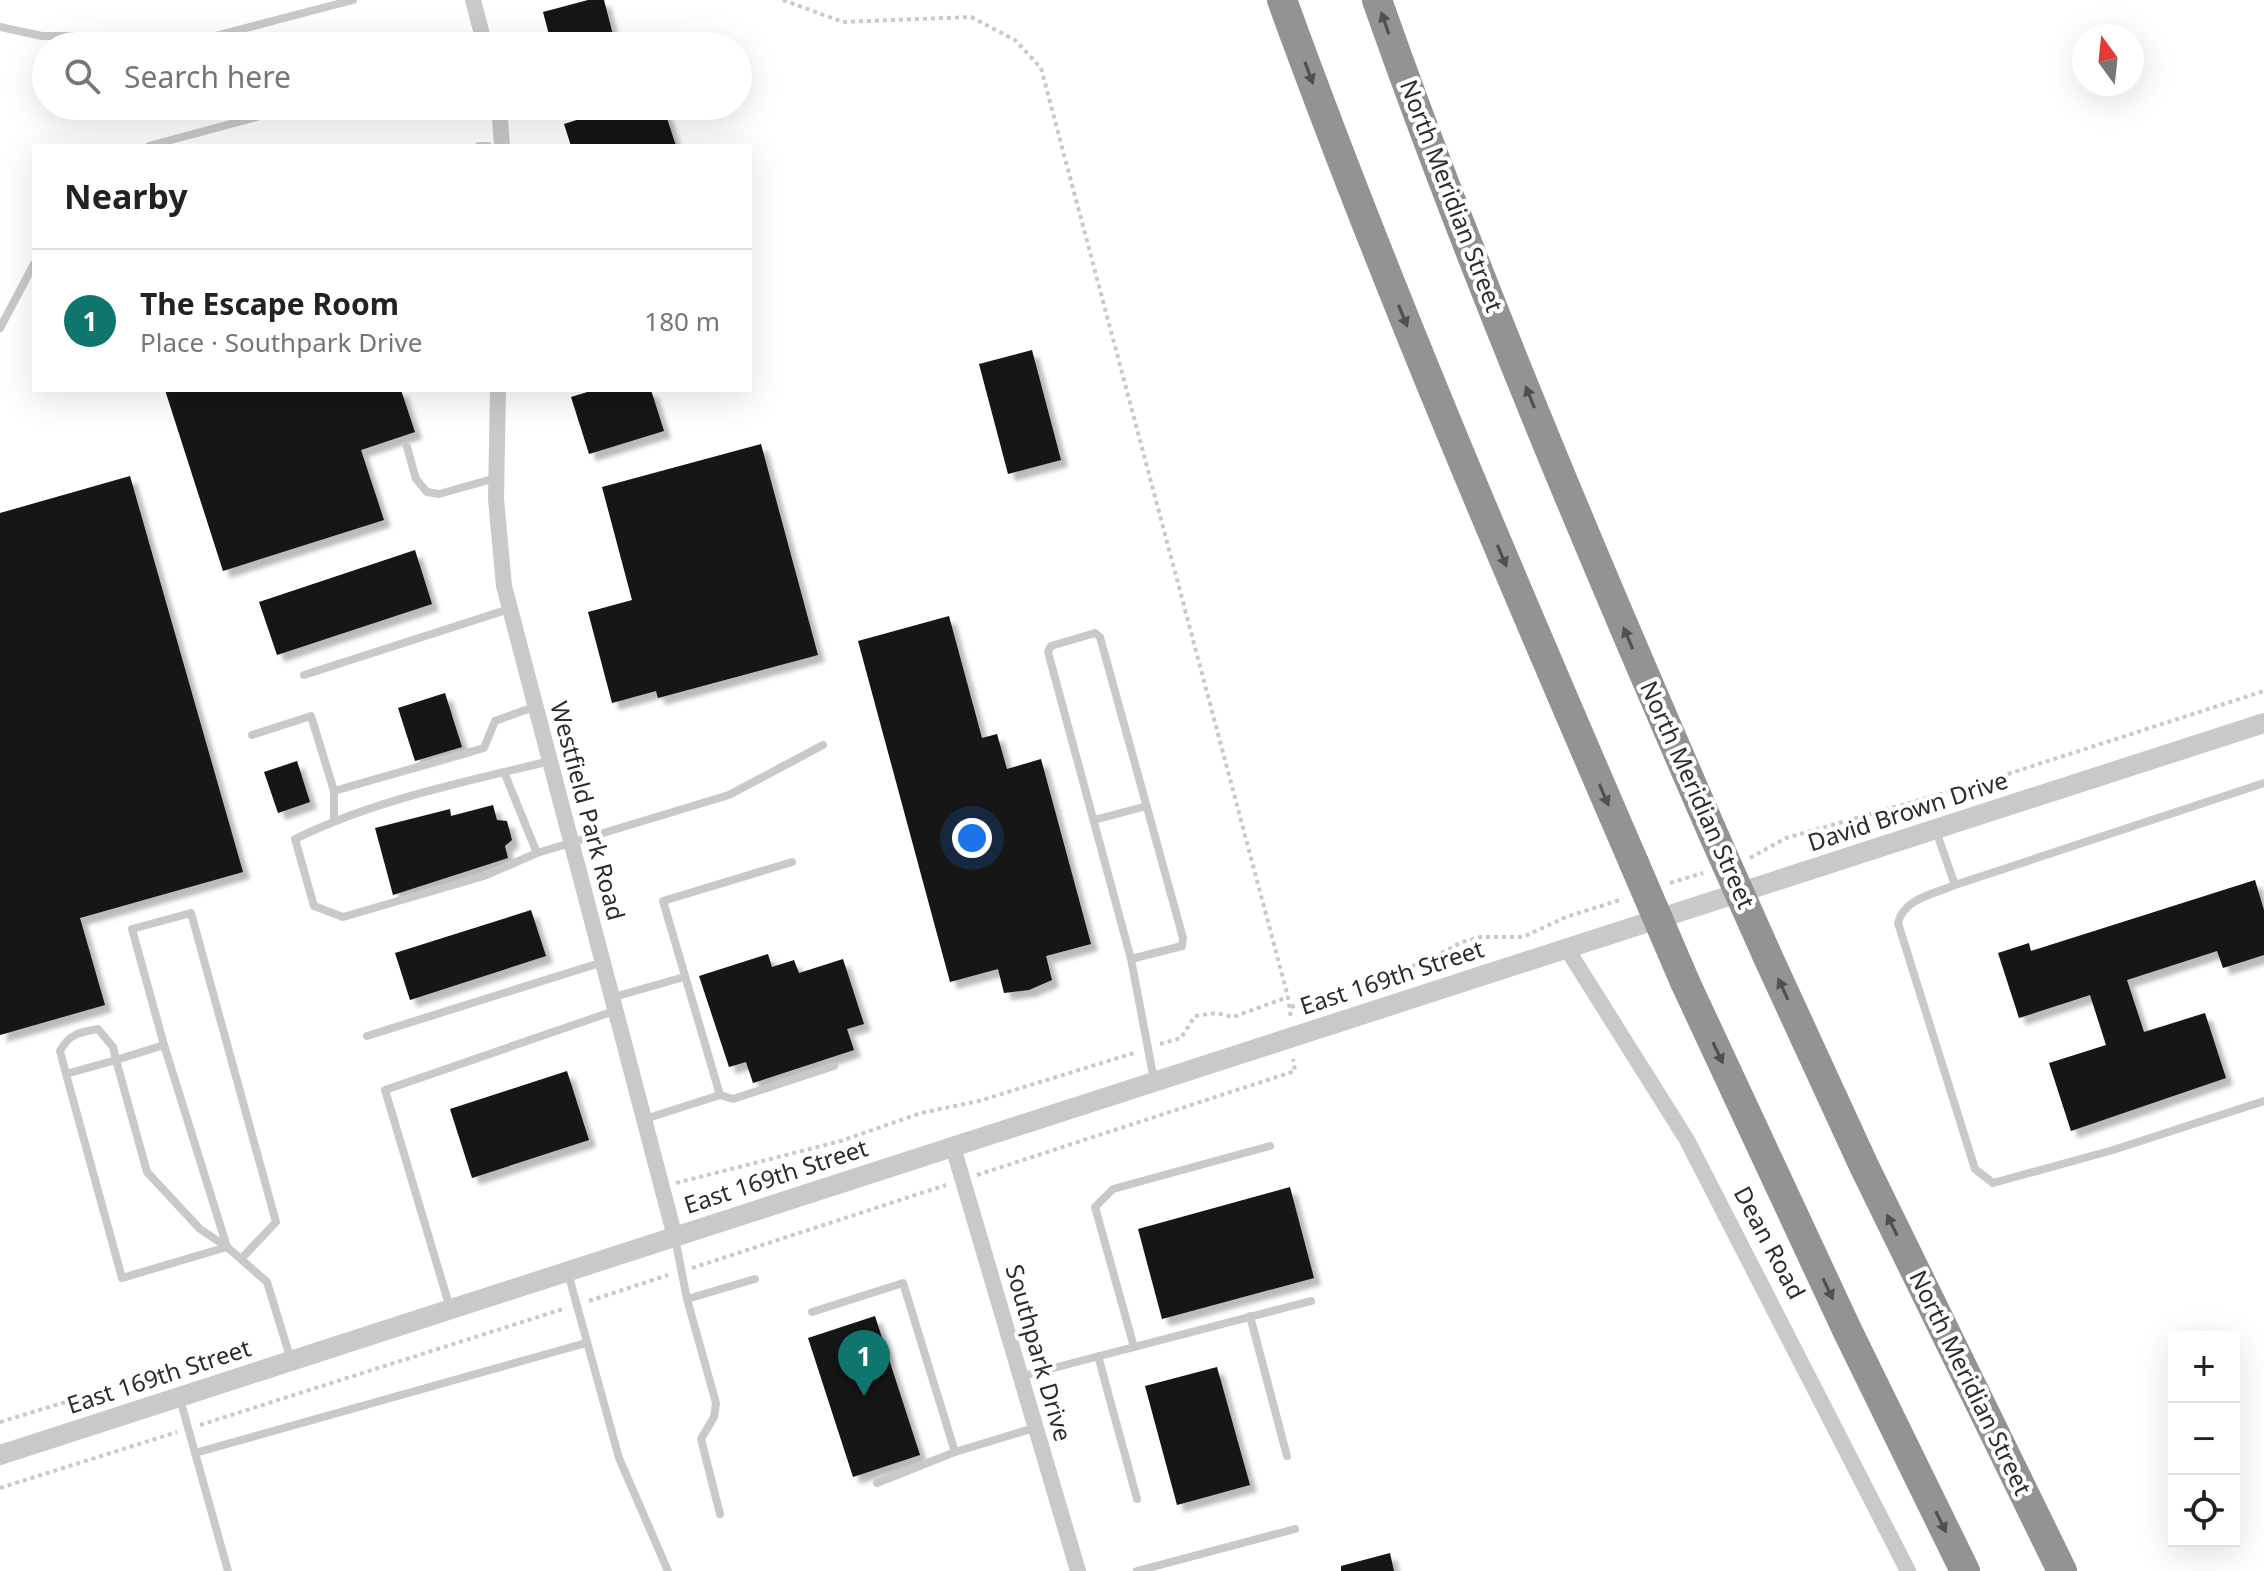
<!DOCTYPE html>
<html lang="en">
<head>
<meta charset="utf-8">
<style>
	:root { --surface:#fff; --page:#f2f2f2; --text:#222; --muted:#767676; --line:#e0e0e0; --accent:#0f766e }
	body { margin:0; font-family:"Noto Sans",sans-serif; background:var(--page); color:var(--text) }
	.controls { position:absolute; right:24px; bottom:24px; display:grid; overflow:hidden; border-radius:0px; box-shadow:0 8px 32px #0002 }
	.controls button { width:72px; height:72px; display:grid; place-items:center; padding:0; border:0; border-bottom:2px solid var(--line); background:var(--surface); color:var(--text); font:40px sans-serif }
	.compass { position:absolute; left:2072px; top:24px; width:72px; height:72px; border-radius:50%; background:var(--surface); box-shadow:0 8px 32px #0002; rotate:345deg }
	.you { position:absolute; left:972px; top:838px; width:28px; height:28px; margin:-20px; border:6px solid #fff; border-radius:50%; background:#1a73e8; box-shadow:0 0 0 12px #1a73e833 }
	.badge { display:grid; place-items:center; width:52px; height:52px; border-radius:50%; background:var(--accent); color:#fff; font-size:26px; font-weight:700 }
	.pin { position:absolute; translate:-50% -66px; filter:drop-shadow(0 2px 4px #0008) }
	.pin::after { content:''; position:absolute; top:42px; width:28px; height:24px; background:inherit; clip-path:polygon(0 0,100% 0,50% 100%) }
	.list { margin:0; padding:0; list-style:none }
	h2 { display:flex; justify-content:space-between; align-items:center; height:104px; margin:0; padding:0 32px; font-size:34px }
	h2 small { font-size:26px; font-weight:400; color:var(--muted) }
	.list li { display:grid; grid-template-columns:52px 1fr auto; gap:24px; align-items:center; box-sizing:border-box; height:144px; padding:0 32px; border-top:2px solid var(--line) }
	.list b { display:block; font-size:30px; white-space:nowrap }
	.list p { margin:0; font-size:26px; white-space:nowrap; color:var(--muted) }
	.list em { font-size:26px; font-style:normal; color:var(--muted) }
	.icon { flex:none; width:44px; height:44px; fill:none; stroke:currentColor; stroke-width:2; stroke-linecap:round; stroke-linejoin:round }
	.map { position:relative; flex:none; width:2264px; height:1571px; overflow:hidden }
	.search { position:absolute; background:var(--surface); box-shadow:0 8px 32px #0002; left:32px; top:32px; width:720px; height:88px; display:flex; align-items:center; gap:20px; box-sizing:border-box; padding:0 28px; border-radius:44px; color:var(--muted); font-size:30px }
	.panel { position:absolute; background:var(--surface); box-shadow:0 8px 32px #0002; left:32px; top:144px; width:720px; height:248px; border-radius:0px }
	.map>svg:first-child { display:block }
</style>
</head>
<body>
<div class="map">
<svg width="2264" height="1571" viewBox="0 0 2264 1571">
	<defs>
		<filter id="shadow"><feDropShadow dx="7" dy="7" stdDeviation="2" flood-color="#0004"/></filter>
	</defs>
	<rect width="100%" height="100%" fill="#fff"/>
	<g fill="#131313" filter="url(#shadow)">
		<polygon points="588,0 604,0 613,35 571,46 552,46 543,12"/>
		<polygon points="582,106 663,106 676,146 571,146 564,124 586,117"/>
		<polygon points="1032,350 1061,460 1008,474 979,364"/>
		<polygon points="165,390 401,390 415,432 361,450 384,520 223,571"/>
		<polygon points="594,390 651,390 664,431 589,454 571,397"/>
		<polygon points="761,444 818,655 658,698 656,691 612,703 588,612 632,600 602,487"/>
		<polygon points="130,476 243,872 80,918 105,1005 0,1035 0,513"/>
		<polygon points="415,550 432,604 277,655 259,602"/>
		<polygon points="949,616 982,738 997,734 1007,769 1041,759 1091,944 1046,956 1052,980 1029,990 1004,993 998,969 950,982 858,641"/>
		<polygon points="445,693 462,747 415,761 398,708"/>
		<polygon points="297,761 310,802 278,813 264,772"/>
		<polygon points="493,805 497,820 507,821 512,840 505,846 508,858 393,895 375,828 450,809 451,816"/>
		<polygon points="2255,880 2264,910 2264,955 2223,968 2217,951 2127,980 2144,1032 2205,1013 2226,1078 2071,1131 2049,1063 2106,1045 2090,995 2019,1018 1998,953 2029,943 2031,951"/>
		<polygon points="531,910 546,956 410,1000 395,953"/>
		<polygon points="768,954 772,967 794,960 799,973 843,959 864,1024 847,1029 854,1050 753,1083 746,1062 729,1067 699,976"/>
		<polygon points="567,1071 589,1140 472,1178 450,1109"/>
		<polygon points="1290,1187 1314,1278 1162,1319 1138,1229"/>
		<polygon points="875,1316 920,1455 853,1477 808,1338"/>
		<polygon points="1217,1367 1250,1485 1177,1505 1145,1386"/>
		<polygon points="1390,1553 1394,1571 1341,1571 1341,1566"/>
	</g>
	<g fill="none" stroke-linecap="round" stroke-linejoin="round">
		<g stroke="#c9c9c9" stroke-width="4" stroke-dasharray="4 4" stroke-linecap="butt">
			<polyline points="783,0 843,22 971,17 1015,40 1041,68 1288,997 1291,1018"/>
			<polyline points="1750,858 1786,838 1980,783 2264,691"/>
			<polyline points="1670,883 1703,873"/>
			<polyline points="1291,1007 1427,961 1462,942 1481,937 1523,937 1566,917 1623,899"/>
			<polyline points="1160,1044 1181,1038 1195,1016 1216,1013 1233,1017 1288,997"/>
			<polyline points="977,1175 1295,1071 1293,1059"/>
			<polyline points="676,1183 841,1141 921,1113 979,1101 1137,1052"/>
			<polyline points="692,1268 946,1185"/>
			<polyline points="589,1301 668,1275"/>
			<polyline points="0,1422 95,1393"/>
			<polyline points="200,1425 566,1308"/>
			<polyline points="0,1488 177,1432"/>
		</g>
		<g stroke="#c9c9c9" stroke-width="8">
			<polyline points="0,27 42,36 215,36 353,0"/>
			<polyline points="149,146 297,106"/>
			<polyline points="479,146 488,146"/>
			<polyline points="0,328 34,264"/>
			<polyline points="407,447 416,479 427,492 439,494 496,478"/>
			<polyline points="304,675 509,609"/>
			<polyline points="252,735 311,716 334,791"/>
			<path d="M550,761c-86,21 -176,39 -255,78l19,67 29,11 141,-41 53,-23 192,-58 94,-50"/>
			<polyline points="504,772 537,853"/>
			<polyline points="334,819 334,791 484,748 495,721 534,707"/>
			<polyline points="1094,820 1147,806"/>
			<path d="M1936,831l19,54c-21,9 -52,14 -57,38l77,246 18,14 120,-33 151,-49"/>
			<polyline points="1955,885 2264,783"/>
			<polyline points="1131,959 1182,946 1183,938 1100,637 1095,633 1051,646 1048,652 1131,959 1154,1080"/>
			<polyline points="614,997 684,977"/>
			<polyline points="367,1036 603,962"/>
			<path d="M66,1074l-6,-23c9,-17 20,-19 38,-22l15,18 3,13 -50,14 56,204 105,-31 -63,-202"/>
			<polyline points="720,1095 663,901 792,862"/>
			<polyline points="645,1119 720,1095 733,1099 834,1066"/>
			<polyline points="675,1238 687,1299 716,1403 714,1417 701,1439 720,1514"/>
			<polyline points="241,1259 276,1222 191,913 132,929 164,1045 116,1060 147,1172 200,1229 227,1247 267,1282 291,1360"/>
			<polyline points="568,1273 619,1458 668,1571"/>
			<polyline points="687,1299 755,1279"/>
			<polyline points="450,1308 385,1090 617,1010"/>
			<polyline points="812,1312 903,1283 955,1452"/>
			<polyline points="1250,1316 1287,1456"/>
			<polyline points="1134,1347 1095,1207 1113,1189 1270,1146"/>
			<polyline points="1098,1356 1137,1499"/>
			<polyline points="1019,1377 1311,1301"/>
			<polyline points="180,1399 228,1571"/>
			<polyline points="195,1453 586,1343"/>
			<polyline points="877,1483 955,1452 1034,1428"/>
			<polyline points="1137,1571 1295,1529"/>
		</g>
		<g stroke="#c9c9c9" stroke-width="16">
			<polyline points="473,0 485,46"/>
			<polyline points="499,106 502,146"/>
			<polyline points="498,390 496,499 504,586 675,1237"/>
			<polyline points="1567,949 1687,1140 1908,1571"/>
			<polyline points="953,1147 1078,1571"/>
		</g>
		<polyline stroke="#c9c9c9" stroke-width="20" points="0,1455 2264,723"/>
		<g stroke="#939393" stroke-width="30">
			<path d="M1282,0c106,292 229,578 352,863"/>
			<path d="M1377,0c100,284 218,562 338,838"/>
			<polyline points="1767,955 1864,1166 2062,1571"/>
			<polyline points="1685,982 1848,1332 1965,1571"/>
		</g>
		<g stroke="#939393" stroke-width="30">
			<polyline points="1715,838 1767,955"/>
			<polyline points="1634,863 1685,982"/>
		</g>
	</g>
	<defs><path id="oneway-solid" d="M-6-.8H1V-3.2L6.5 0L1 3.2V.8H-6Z" transform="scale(2)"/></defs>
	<g fill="#505050">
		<use href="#oneway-solid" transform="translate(1385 23) rotate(-109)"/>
		<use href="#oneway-solid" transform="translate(1309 73) rotate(70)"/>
		<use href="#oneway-solid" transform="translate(1403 316) rotate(68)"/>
		<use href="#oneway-solid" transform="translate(1530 397) rotate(-112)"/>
		<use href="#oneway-solid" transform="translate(1502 556) rotate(67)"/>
		<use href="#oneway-solid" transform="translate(1628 638) rotate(-113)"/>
		<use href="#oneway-solid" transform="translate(1604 795) rotate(67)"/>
		<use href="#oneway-solid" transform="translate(1783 989) rotate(-115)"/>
		<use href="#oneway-solid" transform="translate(1718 1053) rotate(65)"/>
		<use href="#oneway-solid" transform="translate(1892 1225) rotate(-116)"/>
		<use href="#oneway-solid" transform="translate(1828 1289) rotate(65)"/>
		<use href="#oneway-solid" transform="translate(1941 1522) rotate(64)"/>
	</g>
	<g text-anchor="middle" stroke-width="8" stroke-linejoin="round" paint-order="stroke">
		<g font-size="24" fill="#2c2c2c" stroke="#fff">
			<text transform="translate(1451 196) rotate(69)" y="8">North Meridian Street</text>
			<text transform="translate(1697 795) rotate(66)" y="8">North Meridian Street</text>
			<text transform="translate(587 811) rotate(75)" y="8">Westfield Park Road</text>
			<text transform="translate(1908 812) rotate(-18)" y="8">David Brown Drive</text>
			<text transform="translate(1392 978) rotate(-18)" y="8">East 169th Street</text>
			<text transform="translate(776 1177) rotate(-18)" y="8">East 169th Street</text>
			<text transform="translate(1769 1243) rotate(62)" y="8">Dean Road</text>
			<text transform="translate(1038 1353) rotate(74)" y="8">Southpark Drive</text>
			<text transform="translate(159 1377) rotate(-18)" y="8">East 169th Street</text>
			<text transform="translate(1970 1383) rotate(64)" y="8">North Meridian Street</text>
		</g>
	</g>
</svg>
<div class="controls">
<button>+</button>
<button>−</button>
<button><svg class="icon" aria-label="locate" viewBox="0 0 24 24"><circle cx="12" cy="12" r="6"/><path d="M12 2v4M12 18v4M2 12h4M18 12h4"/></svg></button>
</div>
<svg class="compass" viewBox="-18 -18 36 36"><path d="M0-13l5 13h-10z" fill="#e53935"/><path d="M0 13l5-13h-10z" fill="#767676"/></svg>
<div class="you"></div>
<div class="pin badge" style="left:864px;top:1396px">1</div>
<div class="search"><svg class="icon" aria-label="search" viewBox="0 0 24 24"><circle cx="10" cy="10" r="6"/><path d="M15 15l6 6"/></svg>Search here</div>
<section class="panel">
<h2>Nearby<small></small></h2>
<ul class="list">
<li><span class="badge">1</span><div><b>The Escape Room</b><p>Place · Southpark Drive</p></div><em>180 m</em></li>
</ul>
</section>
</div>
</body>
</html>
